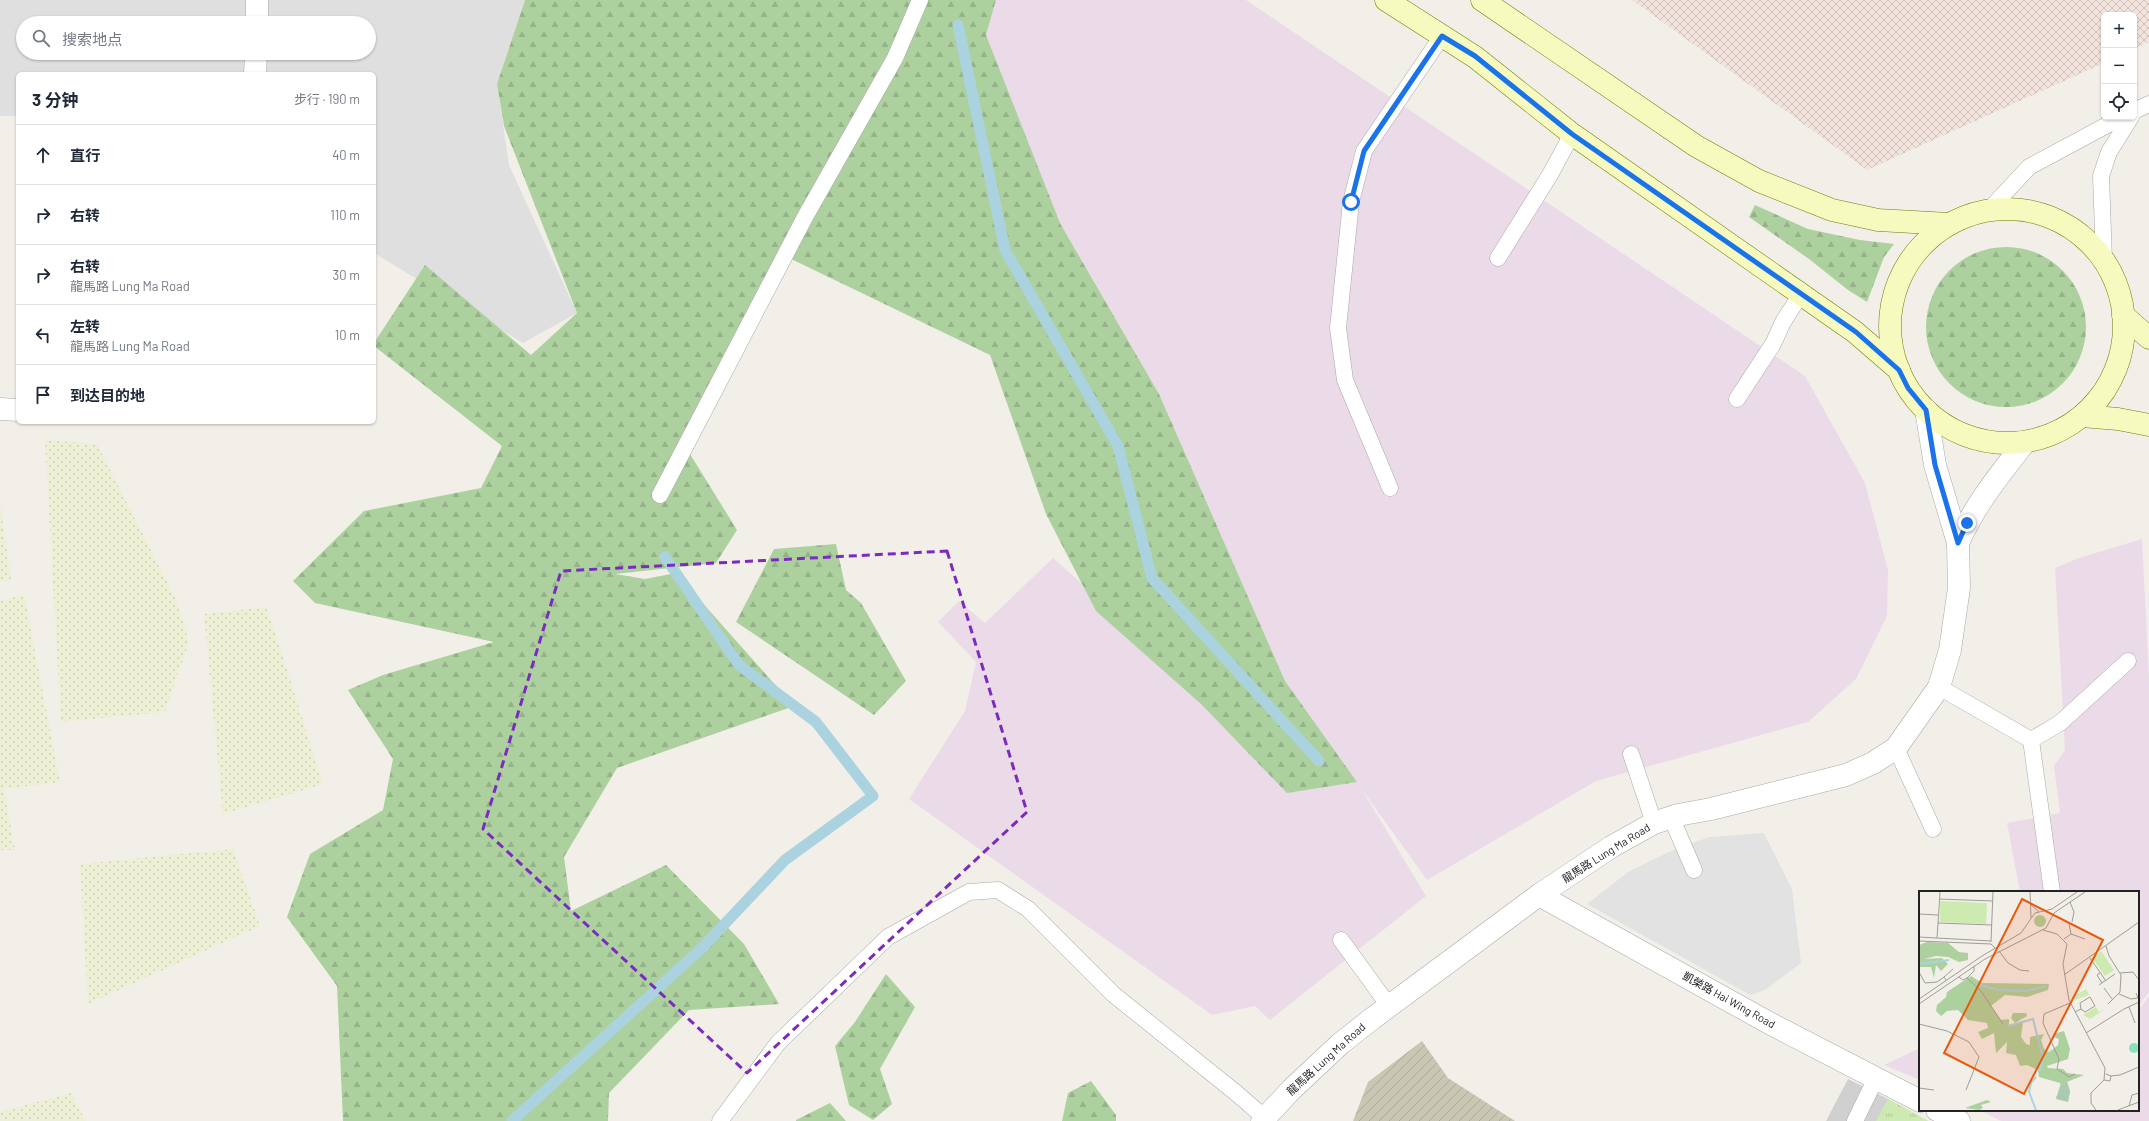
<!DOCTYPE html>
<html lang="zh">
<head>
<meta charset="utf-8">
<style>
	:root { --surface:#fff; --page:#f2f2f3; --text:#1f2937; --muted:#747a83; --line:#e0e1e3 }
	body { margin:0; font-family:Barlow,"Noto Sans SC",sans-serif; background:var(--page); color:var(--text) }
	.controls { position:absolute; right:12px; top:12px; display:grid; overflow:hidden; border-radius:6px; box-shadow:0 1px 3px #0004 }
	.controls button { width:36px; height:36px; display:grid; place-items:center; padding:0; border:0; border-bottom:1px solid var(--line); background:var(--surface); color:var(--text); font:20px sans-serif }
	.stop { position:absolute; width:12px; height:12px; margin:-9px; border:3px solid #1a73e8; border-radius:50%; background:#fff }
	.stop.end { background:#1a73e8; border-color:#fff; box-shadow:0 1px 4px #0008 }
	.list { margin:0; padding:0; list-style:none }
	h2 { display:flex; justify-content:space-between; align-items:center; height:52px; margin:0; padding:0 16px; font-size:17px }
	h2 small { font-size:13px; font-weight:400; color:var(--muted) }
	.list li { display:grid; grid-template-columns:26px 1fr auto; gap:12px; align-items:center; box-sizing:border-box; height:60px; padding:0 16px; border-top:1px solid var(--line) }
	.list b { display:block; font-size:15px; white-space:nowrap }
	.list p { margin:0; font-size:13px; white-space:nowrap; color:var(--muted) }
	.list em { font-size:13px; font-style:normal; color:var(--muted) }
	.icon { flex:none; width:22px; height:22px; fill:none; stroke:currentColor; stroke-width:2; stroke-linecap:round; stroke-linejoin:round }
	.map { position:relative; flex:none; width:2149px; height:1121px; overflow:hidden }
	.search { position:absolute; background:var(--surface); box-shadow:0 1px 3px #0004; left:16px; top:16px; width:360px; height:44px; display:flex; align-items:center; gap:10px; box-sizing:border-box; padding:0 14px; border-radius:22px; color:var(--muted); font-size:15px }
	.panel { position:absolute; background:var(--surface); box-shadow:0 1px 3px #0004; left:16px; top:72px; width:360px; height:352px; border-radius:6px }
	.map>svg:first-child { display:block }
</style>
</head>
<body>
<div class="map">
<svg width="2149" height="1121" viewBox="0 0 2149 1121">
	<defs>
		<pattern id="military-cross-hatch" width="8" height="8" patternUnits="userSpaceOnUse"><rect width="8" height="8" fill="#f3e3dd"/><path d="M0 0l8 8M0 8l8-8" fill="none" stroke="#d0c2bd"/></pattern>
		<pattern id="construction-furrows" width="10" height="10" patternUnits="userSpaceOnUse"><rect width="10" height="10" fill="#c7c7b4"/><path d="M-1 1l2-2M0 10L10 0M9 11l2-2" fill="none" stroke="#abab9a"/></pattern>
		<pattern id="farmland-dots" width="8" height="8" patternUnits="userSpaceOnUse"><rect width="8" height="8" fill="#eef0d5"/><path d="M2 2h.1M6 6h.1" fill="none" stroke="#ccceb7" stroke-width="1.8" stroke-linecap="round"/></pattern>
		<pattern id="grass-tufts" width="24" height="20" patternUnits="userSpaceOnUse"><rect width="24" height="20" fill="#cdebb0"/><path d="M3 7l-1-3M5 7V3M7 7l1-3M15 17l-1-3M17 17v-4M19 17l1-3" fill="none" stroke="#b0c997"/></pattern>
		<pattern id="forest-firs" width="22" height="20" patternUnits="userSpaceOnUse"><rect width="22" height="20" fill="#add19e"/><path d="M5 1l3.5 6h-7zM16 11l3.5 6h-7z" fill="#95b388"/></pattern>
	</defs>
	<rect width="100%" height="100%" fill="#f2efe9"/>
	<path fill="#e0dfdf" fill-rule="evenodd" d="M0,0h525l-28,84 12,81 68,148 -54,30 -149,-90v-179h-356v42h-18zM23,23h346v30h-346z"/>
	<g fill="#ebdbe8">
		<polygon points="996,0 1246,0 1805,376 1865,483 1888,570 1887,616 1856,679 1808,722 1596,781 1427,880 1361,788 1426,896 1270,1020 1255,1006 1212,1015 909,799 965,711 976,662 938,622 959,601 985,623 1053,558 1312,788 1356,782 1285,681 1159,394 1050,205 986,35"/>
		<polygon points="2142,539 2149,679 2149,992 2138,1006 2138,892 2020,892 2007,823 2060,813 2054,766 2065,750 2055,568 2079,558"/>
		<polygon points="2149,996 2149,1121 2001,1121 1979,1110 2138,1110 2138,1011"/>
		<polygon points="1920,1048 1920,1080 1884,1065"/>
	</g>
	<polygon fill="#d0d0d0" points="1848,1079 1888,1099 1928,1121 1826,1121"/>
	<polygon fill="url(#military-cross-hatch)" points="1632,0 2149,0 2149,42 2134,49 2134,15 2104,15 2104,63 1867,170"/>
	<polygon fill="url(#construction-furrows)" points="1422,1041 1448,1078 1515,1121 1353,1121 1368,1082"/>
	<g fill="url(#farmland-dots)">
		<polygon points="45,440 97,444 177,602 189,642 165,712 61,722"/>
		<polygon points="0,503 11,580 0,582"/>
		<polygon points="24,594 60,782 4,789 15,850 0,850 0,601"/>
		<polygon points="267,607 323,784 223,814 204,614"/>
		<polygon points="233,849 260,926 88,1004 80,864"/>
		<polygon points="71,1093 86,1121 0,1121 0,1112"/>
	</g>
	<polygon fill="url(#grass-tufts)" points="1888,1099 1928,1121 1876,1121"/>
	<g fill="url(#forest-firs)">
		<polygon points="525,0 996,0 986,35 1060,223 1159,394 1285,681 1357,782 1287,793 1201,704 1096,611 1046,514 990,355 785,256 685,446 737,530 716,563 615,574 645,579 676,573 794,706 617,768 564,857 571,911 666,865 744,944 779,1004 689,1010 609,1093 608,1121 343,1121 337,986 287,917 310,854 383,810 393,759 348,690 383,675 494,642 315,603 293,581 364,511 481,488 502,446 374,346 374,343 425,265 531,355 577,313 504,126 497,84"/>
		<polygon points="1755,205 1808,229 1860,240 1894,244 1884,257 1867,302 1848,290 1809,259 1749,217"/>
		<circle cx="2006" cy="327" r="80"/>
		<polygon points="836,544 846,590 861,603 906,681 874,715 736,622 774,549"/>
		<polygon points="886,974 915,1007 880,1069 892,1104 873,1120 849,1105 835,1046 855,1022"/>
		<polygon points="1091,1081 1116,1115 1116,1121 1062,1121 1068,1093"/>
		<polygon points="830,1103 846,1121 796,1121 796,1120"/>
	</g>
	<polygon fill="#e2e2e2" points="1764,833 1792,889 1801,963 1765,990 1750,995 1587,904 1628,872 1671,851 1709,837"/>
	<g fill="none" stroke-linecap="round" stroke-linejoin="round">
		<g stroke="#aad3df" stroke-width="11">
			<polyline points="958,25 1005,250 1118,446 1152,578 1319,761"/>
			<polyline points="512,1121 702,948 785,860 873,796 816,722 739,665 665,557"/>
		</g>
		<defs>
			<g id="service">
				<polyline points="2134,111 2149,104"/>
				<polyline points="1989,210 2029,167 2122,117"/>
				<polyline points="1498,258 1551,173 1572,134"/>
				<polyline points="2104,261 2101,176 2109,152 2131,117"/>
				<polyline points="1737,399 1773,344 1783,322 1801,294"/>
				<polyline points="1390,488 1345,380 1338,328 1351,202 1364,151 1442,36"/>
				<polyline points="660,495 805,217 895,58 920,0"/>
				<polyline points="1939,687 2031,740 2060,723 2128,661"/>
				<polyline points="2031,740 2052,892"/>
				<polyline points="1896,748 1933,829"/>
				<polyline points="1631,754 1654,823"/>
				<polyline points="1671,817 1694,870"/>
				<polyline points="1341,940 1389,1006"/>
				<polyline points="720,1121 778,1043 888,937 969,892 998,890 1028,909 1113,994 1235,1092 1265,1118"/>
				<polyline points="1855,1121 1876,1078"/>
			</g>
			<g id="minor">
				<polyline points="257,23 257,0"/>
				<polyline points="255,74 256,53"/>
				<polyline points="0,409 18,410"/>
				<polyline points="1539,895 1771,1024 1920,1101"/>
				<polyline points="1937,1110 1959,1121"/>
			</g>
			<g id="tertiary">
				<path d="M1958,543c16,-37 42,-69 67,-101"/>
				<polyline points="1262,1121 1292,1089 1340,1044 1373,1018 1539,895 1611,847 1654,823 1678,815 1711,809 1846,775 1873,763 1896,748 1939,687 1950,650 1959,588 1958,543 1935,465 1926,410"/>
			</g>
			<g id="secondary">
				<polyline points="1386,0 1475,57 1572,134 1855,332 1899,370"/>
				<polyline points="1482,0 1696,146 1759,181 1832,210 1878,220 1949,224"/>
				<circle cx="2007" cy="326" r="117"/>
				<polyline points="2123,315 2149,338"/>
				<polyline points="2082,416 2118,419 2149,425"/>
			</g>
		</defs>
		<use href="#service" stroke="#a9a9a9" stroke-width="17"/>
		<use href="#minor" stroke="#a9a9a9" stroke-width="23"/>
		<use href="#tertiary" stroke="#a9a9a9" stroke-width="23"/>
		<use href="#secondary" stroke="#707d05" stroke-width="23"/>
		<use href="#service" stroke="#fff" stroke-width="16"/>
		<use href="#minor" stroke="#fff" stroke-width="22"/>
		<use href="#tertiary" stroke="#fff" stroke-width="22"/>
		<use href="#secondary" stroke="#f7fabf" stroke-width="22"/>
	</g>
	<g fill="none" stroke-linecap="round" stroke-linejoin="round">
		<polyline stroke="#1a73e8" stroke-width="5" points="1351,202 1364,151 1442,36 1475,56 1572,134 1856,332 1899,370 1908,388 1926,410 1935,465 1958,543 1967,523"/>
	</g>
	<path fill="none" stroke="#7b2cbf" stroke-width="3" stroke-dasharray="8 5" stroke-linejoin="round" d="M947,551l80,261 -280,261 -264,-244 78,-258z"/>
	<g text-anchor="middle" stroke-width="3" stroke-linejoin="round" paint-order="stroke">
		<g font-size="11" fill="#222" stroke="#fff">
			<text transform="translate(1606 853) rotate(-32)" y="4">龍馬路 Lung Ma Road</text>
			<text transform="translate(1729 1000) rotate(29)" y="4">凱榮路 Hai Wing Road</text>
			<text transform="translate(1326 1059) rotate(-42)" y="4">龍馬路 Lung Ma Road</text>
		</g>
	</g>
	<g transform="translate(1919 891)">
		<rect width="220" height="220" fill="#f2efe9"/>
		<path d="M21,10l47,2 -1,21 -46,-2zM182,60l13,19 -9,6 -13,-18zM167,98l3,6 -14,5 -1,-4zM177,116l3,5 5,-2 -14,9 -7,-4z" fill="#cdebb0"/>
		<path d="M115 30a6 6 0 1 1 12 0a6 6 0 1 1-12 0ZM8,51l21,1 11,9 9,1v7l-9,2 -11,-5 -12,-1 -12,3 18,-1 6,6 -7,7 -5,-6 -2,13 -3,-11h-12v-22zM52,85l11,7 67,1 -1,6 -21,7 -22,-2 -14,11 10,14 8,-1v6l14,-3 -2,15 5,7 4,1v-8l14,-3 -3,6 3,9 5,3 9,-7 1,-6 -6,-2v-3l11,-3 6,18 -2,10 -21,7 1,2 15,1 4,4 17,2 -17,7 3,9 -2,10 -12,-4 5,-6 -1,-8 -21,-6 -1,-7 -11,-5 -7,1 -4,-11 -10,-2 1,-11 -11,11 -2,-20 -12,6 -4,-7 10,-4 -1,-5 -19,-3 -10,-10 -11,1 -6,5 -5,-5 1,-6 9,-8 1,-5zM94,122h13l1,3 -12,7 -4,-5zM68,209l4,2 -10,3 2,3 -4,2 -14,-2z" fill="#add19e"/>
		<path d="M148,191l3,9 -2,11 -12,-3 4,-13z" fill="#aacbaf"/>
		<path d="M210 157a5 5 0 1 1 10 0a5 5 0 1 1-10 0Z" fill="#88e0be"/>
		<path fill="none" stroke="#aad3df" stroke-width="2" d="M0,73l30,-4M61,94l18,5 29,1 19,-5M89,135l25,-7 10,40 -4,13M117,219l-7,-18 2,-9 5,-6"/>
		<path fill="none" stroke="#9f9d99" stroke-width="1" d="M21,1l-2,31 54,2M111,1l1,26M20,8l54,2M151,11l4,10 -2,10M111,13l9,8M0,23l19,1M124,39l14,4 10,10 -4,20 6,36 36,68 -1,12 6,1 1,-5M152,43l14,5M0,46l72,4M18,47l1,-15M145,48l7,-5 -2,-10M0,50l72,3 4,4M72,51l2,-50M187,55l3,10 12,19 -1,17 -12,12M80,60l9,12 12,7 9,1M171,67l16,23M0,81l6,11 12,-1 7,-5 2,3M181,82l-3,2 5,8M201,82l13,-1 6,8M145,84l75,-53M25,86l9,-8M40,86l4,3 4,-2 7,-7v-5M48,87l14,13 22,33M180,94l16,-11M185,97l8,11M200,103l12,5 7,-1 -2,-5M0,108l63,-43 39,-23 14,-20 17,-4 25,-17M151,112l-26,11 -1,9 16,36 -2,10 12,8 6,-3M0,113l66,-45 61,-31 8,-15 31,-21M210,116l6,16M156,121l6,-3 -1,-6 10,-6 5,9 -10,6 -4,-3M0,133l28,7 22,11 10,15 -13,33M167,142l38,-24 15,-7M187,183l5,2 9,-1 19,-8M0,197l15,2M210,215l3,-11 7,-2M177,219l-5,-7v-10l13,-13M199,219l21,-8"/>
		<path fill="#e8590c" fill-opacity="0.15" stroke="#e8590c" stroke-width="2" d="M103,8l81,41 -79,154 -80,-41z"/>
		<rect width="220" height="220" fill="none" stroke="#222" stroke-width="2"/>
	</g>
</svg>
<div class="controls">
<button>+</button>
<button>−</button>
<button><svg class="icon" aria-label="locate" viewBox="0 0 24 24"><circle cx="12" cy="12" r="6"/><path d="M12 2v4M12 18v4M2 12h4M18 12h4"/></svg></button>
</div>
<div class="stop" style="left:1351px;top:202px"></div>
<div class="stop end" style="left:1967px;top:523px"></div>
<div class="search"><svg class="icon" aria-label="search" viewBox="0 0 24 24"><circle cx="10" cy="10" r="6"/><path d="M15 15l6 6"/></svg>搜索地点</div>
<section class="panel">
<h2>3 分钟<small>步行 · 190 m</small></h2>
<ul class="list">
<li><svg class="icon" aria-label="ahead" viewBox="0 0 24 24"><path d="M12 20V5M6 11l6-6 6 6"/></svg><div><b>直行</b></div><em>40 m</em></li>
<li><svg class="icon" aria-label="right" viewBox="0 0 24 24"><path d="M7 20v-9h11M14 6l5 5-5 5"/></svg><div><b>右转</b></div><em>110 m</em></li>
<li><svg class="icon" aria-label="right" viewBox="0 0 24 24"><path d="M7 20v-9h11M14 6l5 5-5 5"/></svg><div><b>右转</b><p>龍馬路 Lung Ma Road</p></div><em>30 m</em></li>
<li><svg class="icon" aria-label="left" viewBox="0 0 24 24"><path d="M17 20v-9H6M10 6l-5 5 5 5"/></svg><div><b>左转</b><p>龍馬路 Lung Ma Road</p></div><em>10 m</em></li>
<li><svg class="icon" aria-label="arrive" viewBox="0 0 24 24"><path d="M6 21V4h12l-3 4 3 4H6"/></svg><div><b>到达目的地</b></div></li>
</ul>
</section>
</div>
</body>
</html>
